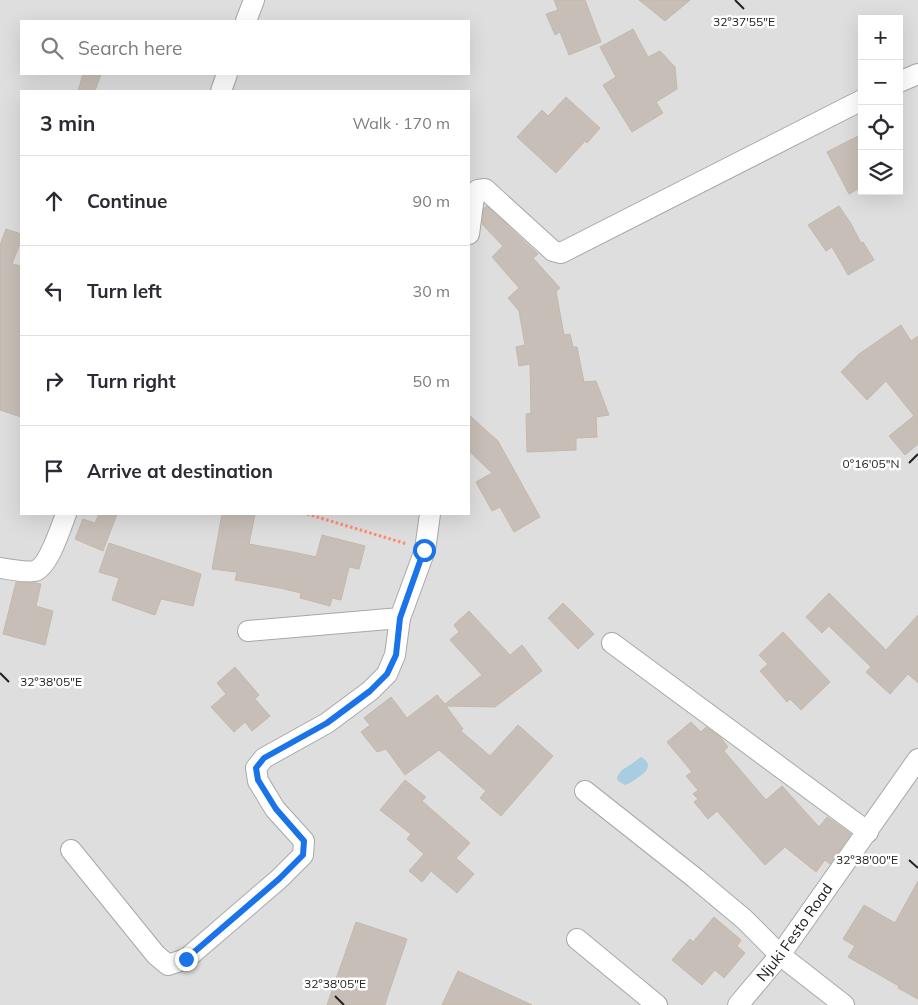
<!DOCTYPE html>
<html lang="en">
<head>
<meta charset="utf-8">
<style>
	:root { --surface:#fff; --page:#f7f7f7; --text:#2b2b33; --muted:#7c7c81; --line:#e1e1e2 }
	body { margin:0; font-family:Mulish,sans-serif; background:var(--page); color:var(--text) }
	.controls { position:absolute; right:15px; top:15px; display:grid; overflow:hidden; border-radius:0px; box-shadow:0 5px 20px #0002 }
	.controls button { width:45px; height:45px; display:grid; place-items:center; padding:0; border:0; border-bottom:1px solid var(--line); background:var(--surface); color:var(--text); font:25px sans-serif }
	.stop { position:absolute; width:15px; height:15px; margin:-11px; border:4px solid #1a73e8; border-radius:50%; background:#fff }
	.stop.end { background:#1a73e8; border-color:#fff; box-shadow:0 1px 5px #0008 }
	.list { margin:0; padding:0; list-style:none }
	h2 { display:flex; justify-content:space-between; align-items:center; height:65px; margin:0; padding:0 20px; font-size:21px }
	h2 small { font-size:16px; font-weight:400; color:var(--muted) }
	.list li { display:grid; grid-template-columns:32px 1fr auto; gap:15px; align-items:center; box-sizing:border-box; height:90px; padding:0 20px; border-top:1px solid var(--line) }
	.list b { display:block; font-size:19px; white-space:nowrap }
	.list em { font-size:16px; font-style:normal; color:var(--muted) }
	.icon { flex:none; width:28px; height:28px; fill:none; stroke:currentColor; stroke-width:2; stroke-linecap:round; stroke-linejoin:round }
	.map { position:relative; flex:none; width:918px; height:1005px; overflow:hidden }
	.search { position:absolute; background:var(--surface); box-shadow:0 5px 20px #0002; left:20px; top:20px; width:450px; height:55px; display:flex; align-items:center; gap:12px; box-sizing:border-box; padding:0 18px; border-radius:0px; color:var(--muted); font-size:19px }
	.panel { position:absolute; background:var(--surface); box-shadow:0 5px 20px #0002; left:20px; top:90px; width:450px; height:425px; border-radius:0px }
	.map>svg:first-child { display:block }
</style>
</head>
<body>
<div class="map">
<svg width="918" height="1005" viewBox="0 0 918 1005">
	<rect width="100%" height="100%" fill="#f2efe8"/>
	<path fill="#dfdede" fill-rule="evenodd" d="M0,0h918v1005h-918zM862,19h37v172h-37zM21,21h448v53h-448zM21,91h448v423h-448z"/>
	<path fill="#a8cde0" d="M641,757c14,8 4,16 -5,22 -4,2 -7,5 -11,6l-7,-4 -1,-4 5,-7 8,-5z"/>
	<g fill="#c7bfb7" stroke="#c4b8a9">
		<polygon points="554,0 585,0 601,42 569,55 560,32 555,35 546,14 558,10"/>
		<polygon points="639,0 690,0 665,21"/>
		<polygon points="633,29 648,57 660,51 675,67 677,89 656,102 663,113 632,132 603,85 616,77 600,47"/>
		<polygon points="83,74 101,74 95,91 78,91"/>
		<polygon points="566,97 600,128 587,143 585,141 556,173 517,137 542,110 548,116"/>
		<polygon points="862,134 862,187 849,194 827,152"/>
		<polygon points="487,206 538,254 533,258 560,288 556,291 564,335 570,334 573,347 577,347 584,382 596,381 609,415 596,417 597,437 576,438 576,450 527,452 526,414 531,413 530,364 519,366 516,347 525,345 519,311 508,298 519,288 492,257 503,246 482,224 484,208"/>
		<polygon points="839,206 850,222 861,243 863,242 874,260 848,275 832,247 826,251 808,225"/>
		<polygon points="6,229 21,234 21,241 12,264 21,266 21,417 0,410 0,245"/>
		<polygon points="901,325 911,341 918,336 918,444 905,455 889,436 914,416 886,381 867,400 841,372 859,354"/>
		<polygon points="469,415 498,441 540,517 514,532 500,507 492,511 476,482 492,473 469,451"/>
		<polygon points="99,514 117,514 103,551 75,539 83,519 95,523"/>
		<polygon points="222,514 255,514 249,544 293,552 316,557 322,535 365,546 359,569 349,567 341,600 332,598 330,606 300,598 301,593 280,588 235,580 237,572 212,569"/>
		<polygon points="109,543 201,574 193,606 161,599 155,615 112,600 119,578 99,572"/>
		<polygon points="16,582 36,583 41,584 36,606 53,611 45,645 3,634"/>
		<polygon points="829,593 886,650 918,615 918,683 908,674 890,694 866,672 871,667 829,626 822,633 806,617"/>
		<polygon points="563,603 594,634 578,649 548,618"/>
		<polygon points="469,611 510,655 522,645 542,671 495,707 446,706 463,729 461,731 490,756 518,725 553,756 501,816 480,798 486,791 439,750 405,775 386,749 377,752 361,732 370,725 364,718 391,697 407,718 437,695 445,704 482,675 450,640 459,632 454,625"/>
		<polygon points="783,632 830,682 801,710 790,699 787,702 760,671 768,664 759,655"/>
		<polygon points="235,667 259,695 255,699 270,716 252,731 245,722 234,732 211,707 226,694 217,683"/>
		<polygon points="691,722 701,732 706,727 721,738 728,747 724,751 766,800 782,786 819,827 827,817 851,834 830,864 825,860 816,872 785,847 765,865 717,811 708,819 694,802 698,799 693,794 698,790 686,776 692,772 667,742"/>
		<polygon points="405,780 426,797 422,801 470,843 456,858 474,874 457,893 431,871 422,882 409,871 424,854 407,839 411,834 380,810"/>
		<polygon points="918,881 918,999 898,988 899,986 848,957 855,946 843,939 864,905 895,923"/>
		<polygon points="714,917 741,940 737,946 745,953 724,978 715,970 702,985 672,960 690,939 693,942"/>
		<polygon points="356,922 407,939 387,998 385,1005 327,1005"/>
		<polygon points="458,971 532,1005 442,1005"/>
	</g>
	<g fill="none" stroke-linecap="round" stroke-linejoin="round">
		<defs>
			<g id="street">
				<polyline points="246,21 254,0"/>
				<polyline points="899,82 918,74"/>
				<polyline points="221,91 227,74"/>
				<polyline points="469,234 474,197 478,190 485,189 553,251 561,253 862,100"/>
				<path d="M0,568c8,1 28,5 35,3 14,-5 26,-44 31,-57"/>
				<polyline points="248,631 400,618 425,550 430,514"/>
				<polyline points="612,643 868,832"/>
				<polyline points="585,791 695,878 744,919 780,955 844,1005"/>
				<polyline points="71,850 156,955 168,965 186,959 279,879 303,855 304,841 275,809 258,781 256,768 264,758 327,723 370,691 387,674 395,655 400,618"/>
				<polyline points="577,939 657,1005"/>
				<path id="s1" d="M738,1005l42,-50 138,-196"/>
			</g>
		</defs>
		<use href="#street" stroke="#a8a8a8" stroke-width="22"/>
		<polyline stroke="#fd8d6d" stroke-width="3" stroke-dasharray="2.5 2.5" stroke-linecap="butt" points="307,514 407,544"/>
		<use href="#street" stroke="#fff" stroke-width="20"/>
	</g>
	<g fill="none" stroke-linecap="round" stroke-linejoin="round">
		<polyline stroke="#1a73e8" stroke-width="6" points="186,959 279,879 303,855 304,841 276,809 258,780 256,768 264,758 327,723 370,691 387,674 396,655 400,618 424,550"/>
	</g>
	<path fill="none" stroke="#212121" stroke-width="2" d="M735,0l9,9M909,463l9,-9M0,673l9,9M909,860l9,8M335,996l9,9"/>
	<g text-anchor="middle" stroke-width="5" stroke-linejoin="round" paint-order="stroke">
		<g font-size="15" fill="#212121" stroke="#fff">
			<text dy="5" stroke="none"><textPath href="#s1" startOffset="92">Njuki Festo Road</textPath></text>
		</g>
	</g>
	<g font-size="12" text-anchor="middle" fill="#212121" stroke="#fff" stroke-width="5" stroke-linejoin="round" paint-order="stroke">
		<text x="744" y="26">32°37'55"E</text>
		<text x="871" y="468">0°16'05"N</text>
		<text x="51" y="686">32°38'05"E</text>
		<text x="867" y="864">32°38'00"E</text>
		<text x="335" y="988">32°38'05"E</text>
	</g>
</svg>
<div class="controls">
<button>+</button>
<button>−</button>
<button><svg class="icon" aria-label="locate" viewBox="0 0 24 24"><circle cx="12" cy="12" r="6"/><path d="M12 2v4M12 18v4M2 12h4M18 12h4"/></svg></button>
<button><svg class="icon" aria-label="layers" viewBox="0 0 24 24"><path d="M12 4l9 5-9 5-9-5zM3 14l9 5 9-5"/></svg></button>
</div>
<div class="stop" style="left:424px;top:550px"></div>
<div class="stop end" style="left:186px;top:959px"></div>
<div class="search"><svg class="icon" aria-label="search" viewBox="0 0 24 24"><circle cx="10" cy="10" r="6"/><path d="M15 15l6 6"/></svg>Search here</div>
<section class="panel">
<h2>3 min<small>Walk · 170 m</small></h2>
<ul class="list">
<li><svg class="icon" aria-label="ahead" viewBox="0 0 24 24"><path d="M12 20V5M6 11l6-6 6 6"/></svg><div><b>Continue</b></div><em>90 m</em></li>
<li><svg class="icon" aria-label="left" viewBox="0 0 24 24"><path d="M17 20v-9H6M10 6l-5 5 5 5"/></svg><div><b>Turn left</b></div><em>30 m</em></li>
<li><svg class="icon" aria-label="right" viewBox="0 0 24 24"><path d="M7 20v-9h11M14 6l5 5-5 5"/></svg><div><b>Turn right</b></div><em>50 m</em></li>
<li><svg class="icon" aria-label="arrive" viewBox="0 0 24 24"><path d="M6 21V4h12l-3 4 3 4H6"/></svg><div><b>Arrive at destination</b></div></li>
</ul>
</section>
</div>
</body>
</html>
